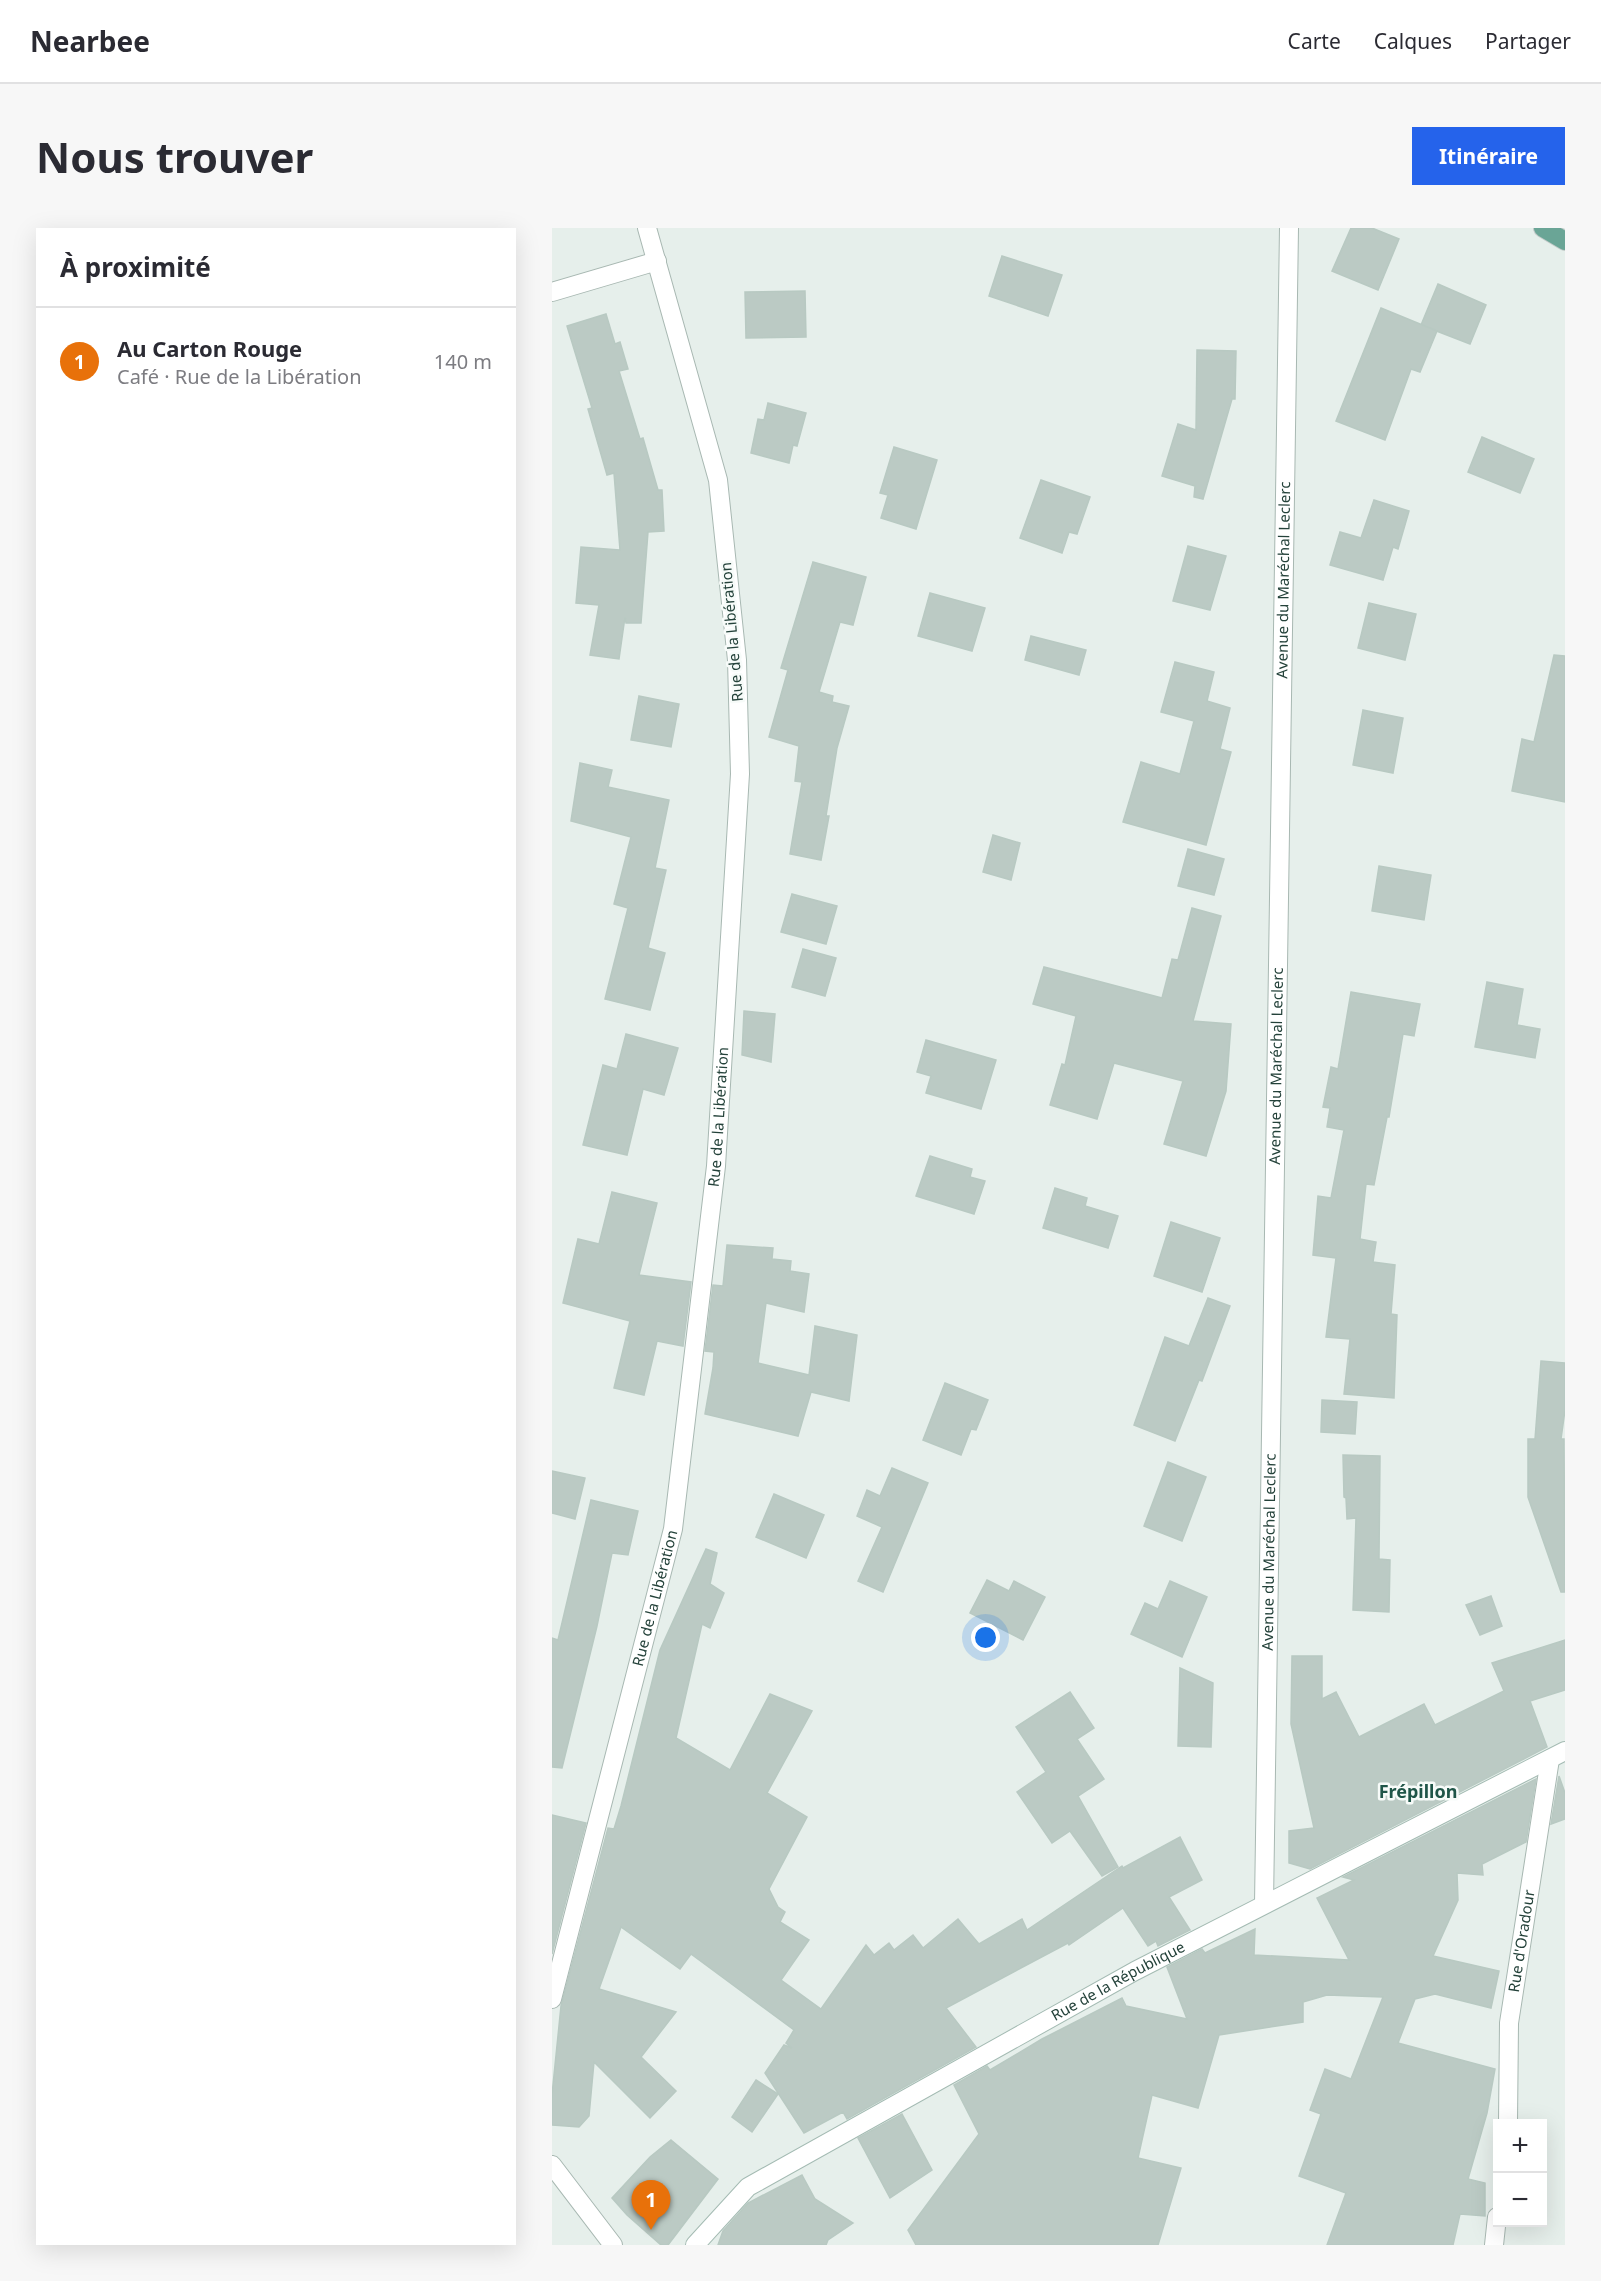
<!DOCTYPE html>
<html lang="fr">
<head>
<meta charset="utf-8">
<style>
	:root { --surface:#fff; --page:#f7f7f7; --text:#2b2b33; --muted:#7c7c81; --line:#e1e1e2; --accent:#2563eb }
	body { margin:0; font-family:"Noto Sans",sans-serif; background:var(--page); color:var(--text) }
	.controls { position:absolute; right:18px; bottom:18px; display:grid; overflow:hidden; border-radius:0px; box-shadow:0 6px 24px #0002 }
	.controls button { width:54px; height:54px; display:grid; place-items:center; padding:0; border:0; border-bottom:2px solid var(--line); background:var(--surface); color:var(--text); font:30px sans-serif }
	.you { position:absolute; left:434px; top:1410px; width:21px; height:21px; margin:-15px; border:4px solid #fff; border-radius:50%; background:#1a73e8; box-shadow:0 0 0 9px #1a73e833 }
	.badge { display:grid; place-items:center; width:39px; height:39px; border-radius:50%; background:var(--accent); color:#fff; font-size:20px; font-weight:700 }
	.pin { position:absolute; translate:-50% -50px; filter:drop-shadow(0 2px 3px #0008) }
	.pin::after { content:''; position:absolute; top:32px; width:21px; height:18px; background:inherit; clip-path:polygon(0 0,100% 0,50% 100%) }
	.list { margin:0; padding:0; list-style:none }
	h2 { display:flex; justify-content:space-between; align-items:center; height:78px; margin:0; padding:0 24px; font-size:26px }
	h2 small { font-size:20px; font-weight:400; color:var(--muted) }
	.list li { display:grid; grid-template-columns:39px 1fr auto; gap:18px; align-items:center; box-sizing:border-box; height:108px; padding:0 24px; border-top:2px solid var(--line) }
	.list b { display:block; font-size:22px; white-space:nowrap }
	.list p { margin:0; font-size:20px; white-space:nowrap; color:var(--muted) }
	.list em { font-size:20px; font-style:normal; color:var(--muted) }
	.map { position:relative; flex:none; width:1013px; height:2017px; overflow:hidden; border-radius:0px }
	header { display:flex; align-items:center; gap:36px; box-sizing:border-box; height:84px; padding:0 30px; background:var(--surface); border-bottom:2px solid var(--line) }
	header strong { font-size:28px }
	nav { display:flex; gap:33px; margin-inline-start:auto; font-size:21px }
	.intro { display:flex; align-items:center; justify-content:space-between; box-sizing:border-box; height:144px; padding:0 36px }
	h1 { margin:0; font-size:42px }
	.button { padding:15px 27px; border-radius:0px; background:var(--accent); color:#fff; font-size:21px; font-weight:700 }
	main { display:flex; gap:36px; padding:0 36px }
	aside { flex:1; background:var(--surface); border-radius:0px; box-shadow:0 6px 24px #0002 }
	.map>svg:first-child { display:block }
</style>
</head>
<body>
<header>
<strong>Nearbee</strong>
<nav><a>Carte</a><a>Calques</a><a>Partager</a></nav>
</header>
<div class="intro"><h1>Nous trouver</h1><a class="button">Itinéraire</a></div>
<main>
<aside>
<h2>À proximité<small></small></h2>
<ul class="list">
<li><span class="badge" style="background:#e8710a">1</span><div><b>Au Carton Rouge</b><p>Café · Rue de la Libération</p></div><em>140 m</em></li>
</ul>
</aside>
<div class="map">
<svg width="1013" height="2017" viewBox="0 0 1013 2017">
	<rect width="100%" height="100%" fill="#e6efeb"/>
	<g fill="#bbcac4" stroke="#b8c9c2" stroke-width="1.5">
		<polygon points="799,0 820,0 847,11 826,62 780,43"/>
		<polygon points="450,28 510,47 496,88 437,68"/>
		<polygon points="886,56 934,77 918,116 869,97"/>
		<polygon points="253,63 254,109 194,110 193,64"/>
		<polygon points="829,80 885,103 868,144 859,141 833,212 784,193"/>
		<polygon points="54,86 63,116 68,114 76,141 67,143 88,211 91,210 106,262 110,262 112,303 96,304 89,395 74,395 73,389 67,431 38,427 47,377 24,375 29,319 68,322 62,245 55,247 36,181 40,180 15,98"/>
		<polygon points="645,122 684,123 683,171 680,171 651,271 642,269 643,258 610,248 626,196 644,202"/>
		<polygon points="216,175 254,185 245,218 241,217 237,235 199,225 206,191 212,192"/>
		<polygon points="930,209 982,231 968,265 916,244"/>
		<polygon points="342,219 385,232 364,301 329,290 336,267 328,265"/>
		<polygon points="489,252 538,269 525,306 517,304 510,325 468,310"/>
		<polygon points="822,272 857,283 846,321 841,319 831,352 778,337 788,304 809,310"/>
		<polygon points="636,318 674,328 658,382 621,373"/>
		<polygon points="261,334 314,349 301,397 288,394 267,464 281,468 280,474 297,478 285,520 274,588 277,588 269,632 238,626 250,554 243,553 247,518 217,509 236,442 229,440"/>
		<polygon points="378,365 433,380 420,423 366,408"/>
		<polygon points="817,375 864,386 853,432 806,420"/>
		<polygon points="479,408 534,422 527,447 473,432"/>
		<polygon points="1002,427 1013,428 1013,574 960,563 970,511 982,514"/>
		<polygon points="623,434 662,444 655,473 678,480 668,521 679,524 654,617 571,594 589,534 628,546 642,493 609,484"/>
		<polygon points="87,468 127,476 119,519 79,512"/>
		<polygon points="811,482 851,490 841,545 801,537"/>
		<polygon points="28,535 60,542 56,559 117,572 103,640 114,642 96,720 113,725 98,782 53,771 76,680 62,676 79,609 19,593"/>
		<polygon points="441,607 468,615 459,652 431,644"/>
		<polygon points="636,621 672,631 662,667 626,658"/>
		<polygon points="827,638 879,647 872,692 820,683"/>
		<polygon points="240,666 285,678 274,716 229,704"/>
		<polygon points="640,680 669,688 641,793 679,796 674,863 654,928 612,916 631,853 562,835 545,891 498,877 510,836 513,837 524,788 481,776 492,739 610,770 620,731 626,732"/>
		<polygon points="251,721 284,730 273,768 240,759"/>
		<polygon points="935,754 971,761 965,797 988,801 983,830 923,819"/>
		<polygon points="799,764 868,776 862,808 851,806 837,889 835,889 822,957 814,956 808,1011 824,1014 821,1034 843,1037 839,1086 845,1087 842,1170 792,1166 798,1111 774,1109 784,1030 761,1027 766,968 779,970 792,902 775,899 778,880 771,879 779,839 786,841"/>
		<polygon points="192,783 223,786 219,834 190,827"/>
		<polygon points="74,806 126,820 112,867 91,861 75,927 31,917 51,837 65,841"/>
		<polygon points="374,812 444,832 429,881 374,865 379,848 365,844"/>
		<polygon points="378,928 420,941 418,949 433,953 422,986 364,968"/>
		<polygon points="503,960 535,970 533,978 566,988 556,1020 491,1000"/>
		<polygon points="60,964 105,975 87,1047 139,1054 131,1118 105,1113 92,1167 62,1160 78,1093 11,1075 26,1011 47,1016"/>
		<polygon points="619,994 668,1010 650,1064 602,1048"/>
		<polygon points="175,1017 221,1020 220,1031 239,1033 238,1043 257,1046 252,1084 214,1075 206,1135 257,1147 263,1098 305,1107 297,1173 259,1164 246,1208 153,1186 161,1140 162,1124 153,1123 161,1057 171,1058"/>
		<polygon points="656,1070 678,1078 650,1153 647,1152 623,1213 582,1197 613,1109 637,1118"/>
		<polygon points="989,1133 1013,1135 1013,1182 1009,1211 1012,1211 1013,1364 1009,1364 976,1269 976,1211 983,1211"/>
		<polygon points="393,1155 436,1172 424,1202 419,1201 409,1227 371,1212"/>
		<polygon points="770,1172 805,1174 803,1206 769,1204"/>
		<polygon points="791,1227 828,1228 827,1331 838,1332 837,1384 801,1382 804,1290 795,1291 794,1270 792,1269"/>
		<polygon points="616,1234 654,1249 630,1313 592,1298"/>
		<polygon points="340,1240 376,1255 331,1364 306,1353 330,1299 305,1288 315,1262 328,1268"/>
		<polygon points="0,1243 33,1250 23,1291 0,1285"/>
		<polygon points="222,1266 272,1287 254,1330 204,1309"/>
		<polygon points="39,1272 86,1283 76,1327 60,1325 45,1398 10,1540 0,1539 0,1410 6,1412"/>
		<polygon points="154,1321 165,1325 158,1356 172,1365 158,1400 150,1396 124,1510 178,1542 218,1466 260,1483 215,1565 255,1589 217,1661 226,1679 233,1684 228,1694 257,1712 229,1752 269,1781 314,1717 322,1727 337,1715 342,1722 361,1707 371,1720 406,1691 427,1716 470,1691 475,1702 570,1638 571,1640 628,1609 650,1652 617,1669 638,1702 606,1718 604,1713 596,1718 571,1680 517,1717 516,1715 394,1780 424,1819 295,1891 291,1884 252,1905 213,1845 232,1817 240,1820 234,1815 242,1802 139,1726 128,1741 69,1699 47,1761 124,1784 89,1829 124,1863 98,1890 42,1834 37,1888 27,1899 0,1897 0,1867 9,1778 56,1600 62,1601 69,1578 108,1422"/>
		<polygon points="435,1352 457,1363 462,1353 493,1369 471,1412 418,1385"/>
		<polygon points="618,1353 655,1369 630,1429 579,1406 593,1375 606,1381"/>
		<polygon points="939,1368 950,1398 928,1407 914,1377"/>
		<polygon points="1013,1412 1013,1462 978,1473 995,1519 758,1641 737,1635 737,1603 762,1600 739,1496 740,1428 770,1428 770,1471 784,1464 807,1509 872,1476 883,1497 952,1463 940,1435"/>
		<polygon points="628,1440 661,1455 659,1519 626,1518"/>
		<polygon points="518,1464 542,1500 525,1511 552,1551 526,1568 566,1639 550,1648 518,1603 500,1615 465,1564 494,1544 464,1499"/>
		<polygon points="1007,1548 1013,1565 1013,1591 999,1596"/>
		<polygon points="984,1551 974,1614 930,1636 931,1647 905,1645 906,1672 881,1728 947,1743 939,1780 883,1766 863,1771 846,1815 943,1841 935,1885 916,1951 933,1955 933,1988 908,1986 901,2017 775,2017 794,1965 747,1948 769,1886 758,1882 773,1841 799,1851 831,1769 775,1767 751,1774 751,1794 667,1807 646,1880 600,1867 586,1930 629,1940 606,2017 364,2017 356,2002 427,1906 402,1857 435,1838 438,1842 490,1811 570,1770 574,1778 635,1791 615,1739 650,1721 653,1725 703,1701 702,1727 797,1732 765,1670 802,1652 791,1649"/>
		<polygon points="0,1587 34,1595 0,1726"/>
		<polygon points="204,1852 226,1866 200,1904 180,1889"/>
		<polygon points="350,1886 380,1942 338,1970 306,1910"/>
		<polygon points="119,1912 166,1951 116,2017 109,2017 75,1987 60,1970 98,1929"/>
		<polygon points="250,1947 263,1971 301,1995 276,2012 274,2017 166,2017 171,2003 196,1975"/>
	</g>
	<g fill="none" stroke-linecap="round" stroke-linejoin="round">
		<defs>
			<g id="street">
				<polyline points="0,64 105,33"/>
				<path id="s1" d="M712,1676l25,-1676"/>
				<path id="s2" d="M0,1771l121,-470 43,-363 24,-392 -3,-114 -19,-180 -71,-252"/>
				<path id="s3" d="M956,1896l1,-101 41,-264"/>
				<polyline points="0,1937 61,2017"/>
				<polyline points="942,2017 945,1989"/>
			</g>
			<g id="secondary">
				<path id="s4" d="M143,2017l53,-58 387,-216 430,-220"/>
			</g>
			<polyline id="primary" points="991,0 1013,13"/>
		</defs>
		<use href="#street" stroke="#a8b8b2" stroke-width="20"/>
		<use href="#secondary" stroke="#a4bbb3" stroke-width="20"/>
		<use href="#primary" stroke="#c2cac8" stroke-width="20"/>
		<use href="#street" stroke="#fff" stroke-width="18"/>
		<use href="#secondary" stroke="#fff" stroke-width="18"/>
		<use href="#primary" stroke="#6aa596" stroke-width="18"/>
	</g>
	<g text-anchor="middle" stroke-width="5" stroke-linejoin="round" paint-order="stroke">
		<g font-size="15" fill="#24423a" stroke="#f7fbf9">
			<text dy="5" stroke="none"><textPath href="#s1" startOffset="1324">Avenue du Maréchal Leclerc</textPath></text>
			<text transform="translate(180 404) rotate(-95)" y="5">Rue de la Libération</text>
			<text dy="5" stroke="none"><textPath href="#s1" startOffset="838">Avenue du Maréchal Leclerc</textPath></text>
			<text dy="5" stroke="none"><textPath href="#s2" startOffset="900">Rue de la Libération</textPath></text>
			<text dy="5" stroke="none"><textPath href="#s1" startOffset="352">Avenue du Maréchal Leclerc</textPath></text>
			<text dy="5" stroke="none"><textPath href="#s2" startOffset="414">Rue de la Libération</textPath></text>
			<text dy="5" stroke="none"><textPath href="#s3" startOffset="184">Rue d'Oradour</textPath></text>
			<text dy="5" stroke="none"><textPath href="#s4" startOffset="502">Rue de la République</textPath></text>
		</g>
		<g font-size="18" font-weight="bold" fill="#1f5548" stroke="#f7fbf9">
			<text x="866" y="1570">Frépillon</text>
		</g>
	</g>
</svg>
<div class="controls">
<button>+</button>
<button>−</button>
</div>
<div class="you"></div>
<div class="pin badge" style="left:99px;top:2002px;background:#e8710a">1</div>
</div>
</main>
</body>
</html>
